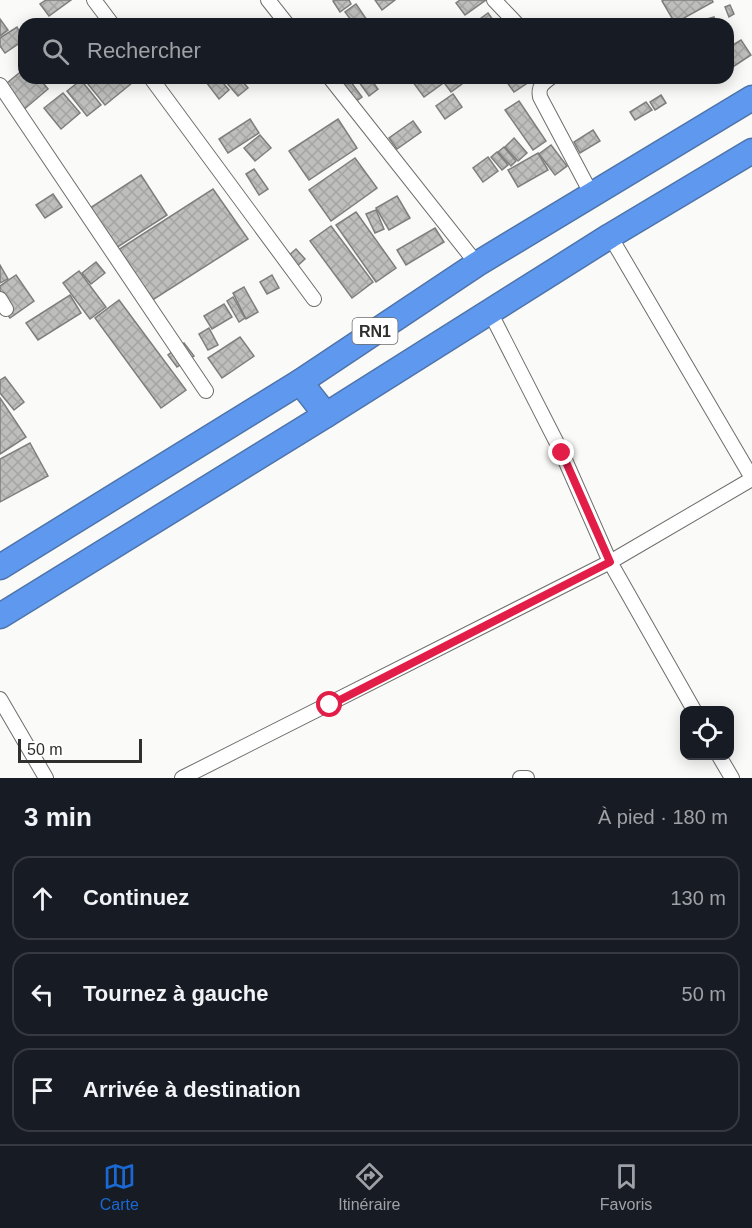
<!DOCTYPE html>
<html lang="fr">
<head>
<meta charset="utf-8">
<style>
	:root { --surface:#171b24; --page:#20242c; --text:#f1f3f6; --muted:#9ea1a6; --line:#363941; --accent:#1a69d3 }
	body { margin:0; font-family:Arial,sans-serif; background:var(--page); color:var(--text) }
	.controls { position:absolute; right:18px; bottom:18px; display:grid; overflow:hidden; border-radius:12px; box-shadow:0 3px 15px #0003 }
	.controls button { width:54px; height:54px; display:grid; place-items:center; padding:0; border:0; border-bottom:2px solid var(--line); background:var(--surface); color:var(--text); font:30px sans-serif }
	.scale { position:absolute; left:18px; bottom:15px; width:124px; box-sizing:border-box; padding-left:6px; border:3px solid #2f2f2e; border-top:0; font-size:16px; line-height:21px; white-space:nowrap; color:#2f2f2e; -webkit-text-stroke:4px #fff; paint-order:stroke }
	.stop { position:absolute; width:18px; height:18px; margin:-14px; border:4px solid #e11d48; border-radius:50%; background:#fff }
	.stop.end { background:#e11d48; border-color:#fff; box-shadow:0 2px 6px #0008 }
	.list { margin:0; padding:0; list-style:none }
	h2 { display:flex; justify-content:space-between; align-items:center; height:78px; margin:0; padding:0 24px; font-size:26px }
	h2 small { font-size:20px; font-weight:400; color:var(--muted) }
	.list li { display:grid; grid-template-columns:39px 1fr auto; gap:18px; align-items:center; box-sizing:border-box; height:84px; margin:0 12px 12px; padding:0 12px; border:2px solid var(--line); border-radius:18px }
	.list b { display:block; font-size:22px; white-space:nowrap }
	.list em { font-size:20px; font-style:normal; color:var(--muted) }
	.icon { flex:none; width:33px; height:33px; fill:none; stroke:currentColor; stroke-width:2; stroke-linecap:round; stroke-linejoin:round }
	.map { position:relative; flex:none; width:752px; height:778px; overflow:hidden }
	.search { position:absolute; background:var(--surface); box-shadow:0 3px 15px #0003; left:18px; right:18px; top:18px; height:66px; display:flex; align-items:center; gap:15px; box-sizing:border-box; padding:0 21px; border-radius:18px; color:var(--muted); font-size:22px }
	.sheet { height:366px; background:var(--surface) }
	nav { display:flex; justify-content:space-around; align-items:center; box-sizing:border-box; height:84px; border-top:2px solid var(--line); background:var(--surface); font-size:16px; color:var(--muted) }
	nav a { display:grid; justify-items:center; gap:3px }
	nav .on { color:var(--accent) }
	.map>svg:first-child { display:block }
</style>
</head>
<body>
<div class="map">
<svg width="752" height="778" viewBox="0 0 752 778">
	<defs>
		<pattern id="building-cross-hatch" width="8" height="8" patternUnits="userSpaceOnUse" patternTransform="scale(1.5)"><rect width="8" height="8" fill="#bebfbc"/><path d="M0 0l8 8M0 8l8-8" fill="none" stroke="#a4a4a2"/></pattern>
	</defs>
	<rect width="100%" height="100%" fill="#fafbf8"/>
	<g fill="url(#building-cross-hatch)" stroke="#7e7f7c" stroke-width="1.5">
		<polygon points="46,0 71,0 49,16 40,4"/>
		<polygon points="334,0 349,0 351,4 340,12 333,1"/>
		<polygon points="375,0 395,0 382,10"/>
		<polygon points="460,0 486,0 465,15 456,3"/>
		<polygon points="664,0 712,0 713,2 675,23 662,1"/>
		<polygon points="356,4 367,20 362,24 354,24 345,12"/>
		<polygon points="730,5 734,14 729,17 725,7"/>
		<polygon points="488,13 496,24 473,24"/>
		<polygon points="714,17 716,24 698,24 697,22"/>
		<polygon points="0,19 8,30 0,36"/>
		<polygon points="17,27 24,40 5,53 0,46 0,38"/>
		<polygon points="741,40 751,55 728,70 728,48"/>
		<polygon points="24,69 24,78 39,78 48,89 22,111 2,87"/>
		<polygon points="83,78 128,78 132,83 105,105"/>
		<polygon points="211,78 219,78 229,90 219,99 206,82"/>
		<polygon points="228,78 240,78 248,88 238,96 225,81"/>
		<polygon points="348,78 362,97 352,104 338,85"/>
		<polygon points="356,78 370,78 378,89 369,96"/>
		<polygon points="410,78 444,78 446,81 424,97"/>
		<polygon points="454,78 464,78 466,81 451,92 445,84"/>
		<polygon points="504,78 535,78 514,92"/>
		<polygon points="81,80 101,105 87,116 67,91"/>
		<polygon points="63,93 80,113 61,129 44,108"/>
		<polygon points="453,94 462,107 445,119 436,106"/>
		<polygon points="661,95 666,103 655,110 650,102"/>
		<polygon points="519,101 546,141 533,150 505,110"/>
		<polygon points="646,102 652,110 635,120 630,112"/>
		<polygon points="250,119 259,133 228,153 219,139"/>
		<polygon points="338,119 357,148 309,180 289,151"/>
		<polygon points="413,121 421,132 397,149 389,138"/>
		<polygon points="593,130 600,141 580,153 574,142"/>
		<polygon points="260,135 271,148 255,161 244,148"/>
		<polygon points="514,138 527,153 518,161 505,147"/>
		<polygon points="551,145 567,166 555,175 539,154"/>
		<polygon points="504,147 516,161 511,166 498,152"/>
		<polygon points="497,152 508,165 502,170 491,157"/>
		<polygon points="538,153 548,170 518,187 508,170"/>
		<polygon points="488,157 498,171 483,182 473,168"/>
		<polygon points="355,158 377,188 331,221 309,190"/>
		<polygon points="254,169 268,189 259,195 246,174"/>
		<polygon points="141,175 167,215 113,250 87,210"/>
		<polygon points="213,189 248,239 151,301 118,250"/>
		<polygon points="53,194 62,207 45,218 36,205"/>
		<polygon points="397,196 410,218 389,230 376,208"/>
		<polygon points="376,210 384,229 375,233 366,214"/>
		<polygon points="356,212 396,268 376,282 336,225"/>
		<polygon points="331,226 373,282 352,298 310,241"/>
		<polygon points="435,228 444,242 406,265 397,250"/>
		<polygon points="296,249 305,259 294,269 285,259"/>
		<polygon points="96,262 105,273 91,284 82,273"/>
		<polygon points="0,265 8,279 0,283"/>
		<polygon points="79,271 106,307 90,319 63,283"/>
		<polygon points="16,275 34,301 10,318 0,305 0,286"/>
		<polygon points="272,275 279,288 267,294 260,282"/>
		<polygon points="244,287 258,312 246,319 233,293"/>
		<polygon points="70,295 81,313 38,340 26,323"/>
		<polygon points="233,297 245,318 239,322 227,301"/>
		<polygon points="119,300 186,390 161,408 95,318"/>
		<polygon points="224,304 232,317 212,329 204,316"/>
		<polygon points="209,328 218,345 208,350 199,334"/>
		<polygon points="240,337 254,356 222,378 208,358"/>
		<polygon points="184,343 194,356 177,367 168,355"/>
		<polygon points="5,377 24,402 14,410 0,393 0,380"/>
		<polygon points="0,398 26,437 0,454"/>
		<polygon points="30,443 48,476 0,502 0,459"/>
	</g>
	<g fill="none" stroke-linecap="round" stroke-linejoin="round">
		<defs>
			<g id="street">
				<polyline points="94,0 112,24"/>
				<polyline points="268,0 287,24"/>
				<polyline points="494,0 517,24"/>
				<polyline points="151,78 314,299"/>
				<polyline points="330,78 477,264"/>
				<path d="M550,78c-8,6 -12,9 -10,19l52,98"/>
				<polyline points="0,85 206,391"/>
				<polyline points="610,236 752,478"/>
				<polyline points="0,299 6,309"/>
				<polyline points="490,312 562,453 610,562 694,710"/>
				<polyline points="0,699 46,778"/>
				<polyline points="719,756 732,778"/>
				<polyline points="182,778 610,562 752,479"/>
				<polyline points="520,778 527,778"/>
			</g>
			<g id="highway">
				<polyline points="300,382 326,415"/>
				<polyline points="0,567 300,382 477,264 752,98"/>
				<polyline points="0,616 326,415 610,236 752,151"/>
			</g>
		</defs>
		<use href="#street" stroke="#6e6f6c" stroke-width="16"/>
		<use href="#highway" stroke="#4e74ab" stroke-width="27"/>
		<use href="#street" stroke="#fff" stroke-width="14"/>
		<use href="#highway" stroke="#5f99ef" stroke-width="24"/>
	</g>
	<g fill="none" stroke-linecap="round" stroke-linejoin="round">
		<polyline stroke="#e11d48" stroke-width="8" points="330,705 610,562 562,453"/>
	</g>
	<g text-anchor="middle" stroke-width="4.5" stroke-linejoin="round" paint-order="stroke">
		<rect fill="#fff" stroke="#6d6d6d" stroke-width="1.5" x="352.5" y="318" width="45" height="26" rx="4.5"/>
		<g font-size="16" font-weight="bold" fill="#2f2f2e">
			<text x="375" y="337">RN1</text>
		</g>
	</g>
</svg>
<div class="controls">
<button><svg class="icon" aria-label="locate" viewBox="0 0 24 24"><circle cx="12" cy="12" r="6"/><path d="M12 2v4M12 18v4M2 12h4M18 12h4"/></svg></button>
</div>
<div class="scale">50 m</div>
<div class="stop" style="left:330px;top:705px"></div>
<div class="stop end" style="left:562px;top:453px"></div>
<div class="search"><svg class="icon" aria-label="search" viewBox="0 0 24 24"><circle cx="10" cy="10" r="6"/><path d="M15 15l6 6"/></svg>Rechercher</div>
</div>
<section class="sheet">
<h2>3 min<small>À pied · 180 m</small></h2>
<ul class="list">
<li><svg class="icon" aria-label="ahead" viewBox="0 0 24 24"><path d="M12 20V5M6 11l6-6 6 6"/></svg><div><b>Continuez</b></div><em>130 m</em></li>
<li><svg class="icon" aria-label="left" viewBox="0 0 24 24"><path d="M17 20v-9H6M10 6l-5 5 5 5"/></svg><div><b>Tournez à gauche</b></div><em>50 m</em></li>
<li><svg class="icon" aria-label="arrive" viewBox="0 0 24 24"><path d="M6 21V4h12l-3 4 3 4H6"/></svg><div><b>Arrivée à destination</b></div></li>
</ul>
</section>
<nav>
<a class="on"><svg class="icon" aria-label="map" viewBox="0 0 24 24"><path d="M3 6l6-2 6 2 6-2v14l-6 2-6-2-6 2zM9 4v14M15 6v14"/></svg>Carte</a>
<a><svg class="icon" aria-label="directions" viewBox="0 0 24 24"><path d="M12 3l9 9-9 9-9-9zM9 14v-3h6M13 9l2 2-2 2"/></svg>Itinéraire</a>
<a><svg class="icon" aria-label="saved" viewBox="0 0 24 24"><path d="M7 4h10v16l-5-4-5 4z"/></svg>Favoris</a>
</nav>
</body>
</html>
